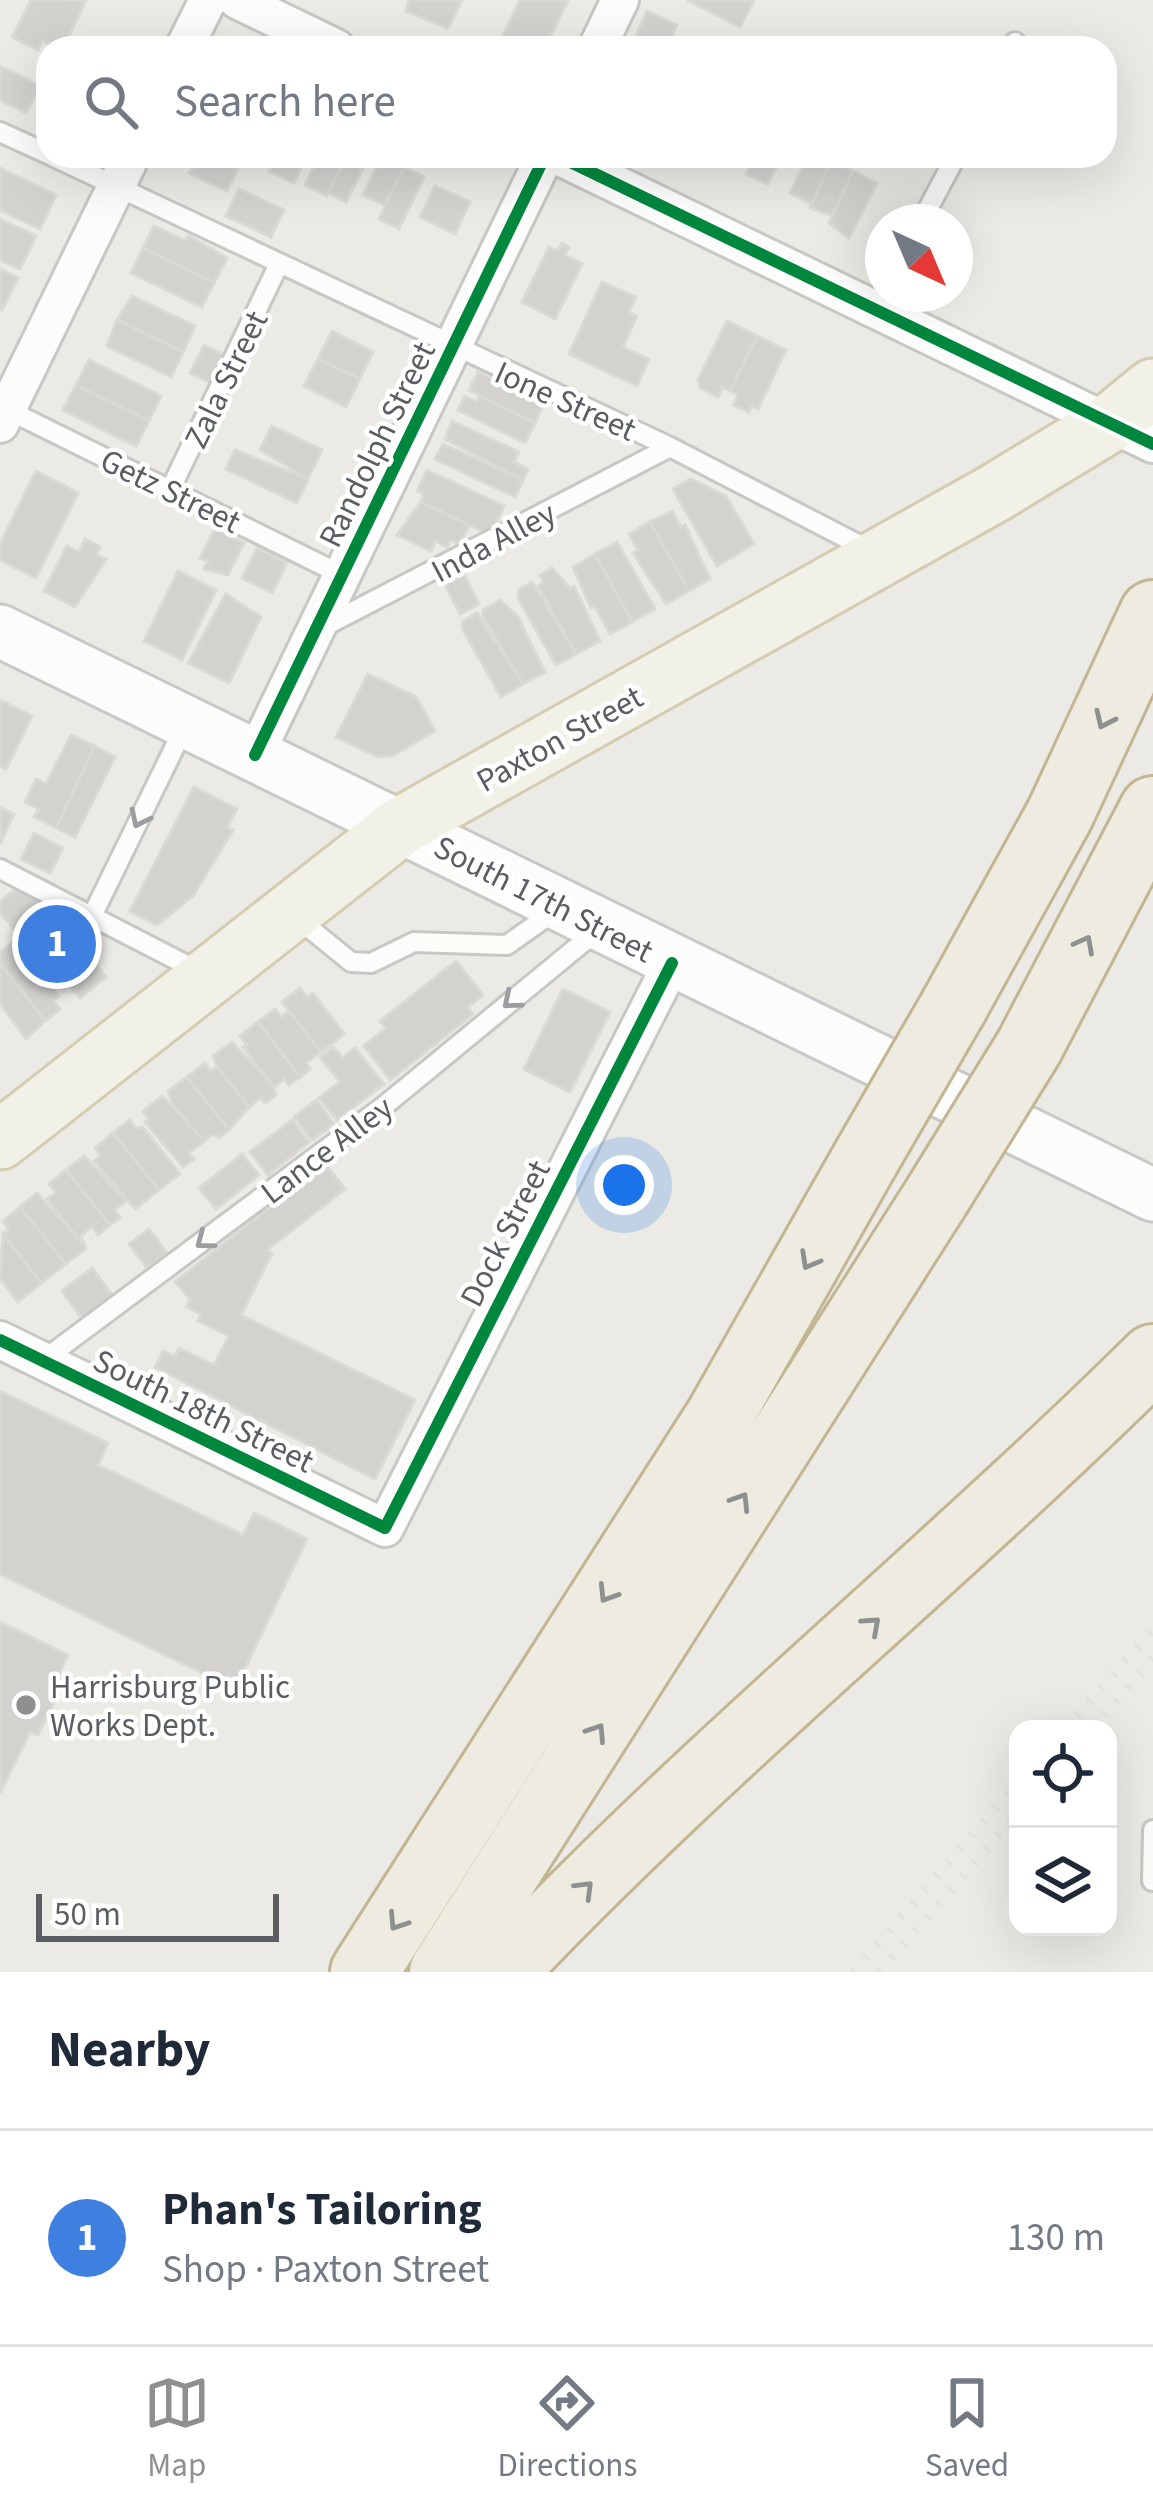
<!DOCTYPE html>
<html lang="en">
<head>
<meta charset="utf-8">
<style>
	:root { --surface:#fff; --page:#f6f6f7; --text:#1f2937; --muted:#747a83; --line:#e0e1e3; --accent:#8d8f90 }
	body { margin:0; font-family:"Source Sans 3",sans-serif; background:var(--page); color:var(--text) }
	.controls { position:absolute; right:36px; bottom:36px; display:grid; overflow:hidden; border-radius:24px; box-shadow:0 12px 48px #0002 }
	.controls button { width:108px; height:108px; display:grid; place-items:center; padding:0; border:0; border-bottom:3px solid var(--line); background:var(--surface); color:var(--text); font:60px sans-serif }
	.compass { position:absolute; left:865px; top:204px; width:108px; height:108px; border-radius:50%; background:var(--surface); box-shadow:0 12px 48px #0002; rotate:136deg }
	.scale { position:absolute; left:36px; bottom:30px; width:243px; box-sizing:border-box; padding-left:12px; border:6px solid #5a5e63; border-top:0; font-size:33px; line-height:42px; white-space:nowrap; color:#5a5e63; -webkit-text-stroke:9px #fff; paint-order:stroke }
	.you { position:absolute; left:624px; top:1185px; width:42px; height:42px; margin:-30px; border:9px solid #fff; border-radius:50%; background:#1a73e8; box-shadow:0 0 0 18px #1a73e833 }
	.badge { display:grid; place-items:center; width:78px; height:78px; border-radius:50%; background:var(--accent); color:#fff; font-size:39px; font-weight:700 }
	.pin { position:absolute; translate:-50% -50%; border:6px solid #fff; box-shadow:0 3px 12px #0006 }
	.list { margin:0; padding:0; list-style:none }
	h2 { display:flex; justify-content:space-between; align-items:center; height:156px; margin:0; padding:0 48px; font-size:51px }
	h2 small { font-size:39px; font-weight:400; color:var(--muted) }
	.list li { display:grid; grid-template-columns:78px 1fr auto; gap:36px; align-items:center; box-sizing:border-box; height:216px; padding:0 48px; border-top:3px solid var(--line) }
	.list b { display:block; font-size:45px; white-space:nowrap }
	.list p { margin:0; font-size:39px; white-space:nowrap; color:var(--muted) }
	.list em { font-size:39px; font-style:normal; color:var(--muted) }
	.icon { flex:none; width:66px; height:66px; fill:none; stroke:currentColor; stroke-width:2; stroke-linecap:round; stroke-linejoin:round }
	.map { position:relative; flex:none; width:1153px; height:1972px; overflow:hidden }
	.search { position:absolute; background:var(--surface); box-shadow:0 12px 48px #0002; left:36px; right:36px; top:36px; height:132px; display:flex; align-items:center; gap:30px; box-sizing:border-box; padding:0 42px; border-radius:36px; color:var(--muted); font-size:45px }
	.sheet { height:372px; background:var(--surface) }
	nav { display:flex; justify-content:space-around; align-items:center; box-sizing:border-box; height:168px; border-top:3px solid var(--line); background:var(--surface); font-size:33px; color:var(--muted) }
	nav a { display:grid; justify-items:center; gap:6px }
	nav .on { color:var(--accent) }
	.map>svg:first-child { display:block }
</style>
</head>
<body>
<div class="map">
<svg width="1153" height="1972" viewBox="0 0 1153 1972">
	<rect width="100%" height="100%" fill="#ebeae5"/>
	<g fill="#d3d2cf" stroke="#dad9d4" stroke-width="3">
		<polygon points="31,0 86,0 63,48 42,41 38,50 12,37"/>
		<polygon points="409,0 462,0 448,28 406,11"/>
		<polygon points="520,0 568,0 545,48 497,48"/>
		<polygon points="687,0 754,0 740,27"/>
		<polygon points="647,11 677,25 666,48 636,36"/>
		<polygon points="0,66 40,86 26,113 0,100"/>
		<polygon points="198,156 244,156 227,191 189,173"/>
		<polygon points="262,156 307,156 294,183 269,171 274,161"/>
		<polygon points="319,156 347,156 327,196 305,185"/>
		<polygon points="347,156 369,156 346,202 328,193"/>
		<polygon points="382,156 404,167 385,205 363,195"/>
		<polygon points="755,156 782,156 768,184 746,174"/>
		<polygon points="808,156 832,160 812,204 790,193"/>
		<polygon points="832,160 853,171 833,216 810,208"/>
		<polygon points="404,167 424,177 399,229 379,219"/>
		<polygon points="0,168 56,195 40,229 0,210"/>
		<polygon points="853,171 877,183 849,238 829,223"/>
		<polygon points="435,186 470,202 455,234 420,217"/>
		<polygon points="239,189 284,210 271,237 226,216"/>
		<polygon points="0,219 36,236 20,269 0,260"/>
		<polygon points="154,226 184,240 189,236 227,258 214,283 143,248"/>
		<polygon points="562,243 569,247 565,255 582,264 555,319 522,302 549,247 558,251"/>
		<polygon points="143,248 214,283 202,307 131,273"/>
		<polygon points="0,269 18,278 2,310 0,309"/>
		<polygon points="602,282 636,297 629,312 637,316 623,347 649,359 637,386 569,354"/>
		<polygon points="132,296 195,326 183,352 117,320"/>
		<polygon points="117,320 183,352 171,377 107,346"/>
		<polygon points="727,321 757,336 730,391 722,387 718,397 700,388 698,380"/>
		<polygon points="332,331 373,352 360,379 318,359"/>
		<polygon points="757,336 786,350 758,409 752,406 749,412 733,405 738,395 730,391"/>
		<polygon points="204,345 233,359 219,387 190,373"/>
		<polygon points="318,359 360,379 346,407 304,386"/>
		<polygon points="89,360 161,396 149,421 76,385"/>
		<polygon points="478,372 544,403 535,423 469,390"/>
		<polygon points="76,385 149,421 136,446 63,410"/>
		<polygon points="465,396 477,402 479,396 535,423 525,443 458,410"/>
		<polygon points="452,421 519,452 514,462 528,469 523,480 445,439"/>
		<polygon points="272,426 322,450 308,479 260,450"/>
		<polygon points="443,444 523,480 515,497 435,459"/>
		<polygon points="235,450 308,479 297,503 226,469"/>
		<polygon points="427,470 504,506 493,531 484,532 421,502 424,494 417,491"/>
		<polygon points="36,471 78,493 36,578 0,560 0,544"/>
		<polygon points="690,479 726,496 754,544 717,566 673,489"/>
		<polygon points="421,502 469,525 460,544 450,540 447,547 435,541 431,551 397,535"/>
		<polygon points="672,511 681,527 685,525 710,579 689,591 650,522"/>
		<polygon points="650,522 689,591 666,604 633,553 638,550 629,534"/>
		<polygon points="215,529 244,543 228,575 204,569 208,561 200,558"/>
		<polygon points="85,539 100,547 96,555 106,559 75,607 44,591 67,546 79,552"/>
		<polygon points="617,542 655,609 632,622 595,554"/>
		<polygon points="257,548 287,563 272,593 242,578"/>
		<polygon points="595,554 632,622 610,634 595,606 591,608 573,567"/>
		<polygon points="552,568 570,588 574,586 600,641 576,654 538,586 544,582 540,575"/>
		<polygon points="178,571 216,590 182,660 144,641"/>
		<polygon points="464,575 479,604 460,614 445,585"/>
		<polygon points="532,582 576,654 556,665 518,598 519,590"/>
		<polygon points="226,594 261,617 229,683 188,663"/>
		<polygon points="500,600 518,617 545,672 523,684 483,617 483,610"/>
		<polygon points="477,613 523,684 501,697 462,628 463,621"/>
		<polygon points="368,674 416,697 435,731 394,755 378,757 336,737"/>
		<polygon points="0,700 32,716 6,769 0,766"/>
		<polygon points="71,735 95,746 56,828 34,817 39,809 25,802 36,779 46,784"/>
		<polygon points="95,746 115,757 75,837 56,828"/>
		<polygon points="194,787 237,809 227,828 233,830 193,896 157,925 130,911"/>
		<polygon points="0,808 14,814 0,844"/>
		<polygon points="34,833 63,848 50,873 21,859"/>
		<polygon points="17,888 73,912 61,921 106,977 80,998 34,942 29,946 0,913 0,902"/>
		<polygon points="12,943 20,945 59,997 53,1000 60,1009 45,1021 0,963 0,952"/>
		<polygon points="456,961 483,995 468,1007 473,1014 390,1080 364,1046 386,1028 380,1021"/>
		<polygon points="0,963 45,1021 26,1039 0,1004"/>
		<polygon points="300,988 307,998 313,993 344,1034 321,1052 282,1002"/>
		<polygon points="563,989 610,1012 570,1092 524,1069"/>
		<polygon points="275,1009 281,1017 289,1011 321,1052 306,1063 310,1069 300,1077 258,1022"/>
		<polygon points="258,1022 300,1077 289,1085 284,1079 274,1087 243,1047 247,1045 240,1036"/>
		<polygon points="232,1042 274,1087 276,1095 265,1103 261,1097 249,1107 217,1067 213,1056"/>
		<polygon points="333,1047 343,1058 355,1048 384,1084 337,1120 319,1098 340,1082 320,1057"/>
		<polygon points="205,1063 211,1072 217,1067 249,1107 229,1130 187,1077"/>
		<polygon points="187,1077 229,1130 219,1138 213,1134 204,1141 172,1103 168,1091"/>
		<polygon points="162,1096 204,1141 189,1153 194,1159 183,1167 145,1122 149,1119 143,1111"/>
		<polygon points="316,1100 334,1124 312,1140 294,1117"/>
		<polygon points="130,1120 136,1129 143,1127 180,1174 159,1190 113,1133"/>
		<polygon points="292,1120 309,1142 268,1175 250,1152"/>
		<polygon points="113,1133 159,1190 135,1209 94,1161 101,1156 95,1148"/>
		<polygon points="242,1154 259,1175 216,1209 199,1188"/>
		<polygon points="84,1156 126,1201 114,1210 120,1218 110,1225 66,1170"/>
		<polygon points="325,1163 345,1189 267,1250 272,1253 241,1315 415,1400 375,1479 155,1367 163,1351 175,1356 179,1348 214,1365 229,1336 198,1321 201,1314 186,1307 190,1299 175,1282"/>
		<polygon points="66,1170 110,1225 98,1235 92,1226 81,1236 86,1248 47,1199 56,1193 49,1184"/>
		<polygon points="37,1193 86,1248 66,1264 20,1207"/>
		<polygon points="20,1207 66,1264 41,1283 3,1234 9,1229 3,1221"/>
		<polygon points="149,1229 167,1253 147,1268 129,1244"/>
		<polygon points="3,1234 41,1283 18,1302 0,1279"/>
		<polygon points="92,1268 114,1298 84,1321 62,1291"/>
		<polygon points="0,1391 108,1443 98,1465 243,1535 254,1513 307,1539 235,1689 0,1574"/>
		<polygon points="0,1622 68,1655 59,1674 66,1678 38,1735 30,1732 0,1793"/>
	</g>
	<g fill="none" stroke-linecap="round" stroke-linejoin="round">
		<defs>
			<g id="lane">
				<polyline points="1012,48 1015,42"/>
				<polyline points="0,132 48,154"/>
				<polyline points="52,156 670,447 873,552"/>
				<polyline points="921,222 956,156"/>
				<polyline points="2,407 342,575"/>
				<polyline points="170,490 278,266"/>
				<polyline points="323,627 670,447"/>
				<polyline points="0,869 202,973"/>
				<polyline points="92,916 185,726"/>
				<polyline points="297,918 351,962 371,963 414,942 507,945 555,911"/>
				<polyline points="42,1361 384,1106 598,930"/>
				<polyline points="1152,1881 1153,1830"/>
			</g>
			<g id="street">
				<polyline points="237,0 336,48"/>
				<polyline points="184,48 208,0"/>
				<polyline points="597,48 620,0"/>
				<polyline points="558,156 1153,444"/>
				<polyline points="0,424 131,156"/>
				<polyline points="255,755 545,156"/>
				<polyline points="0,1340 385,1528 672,963"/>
			</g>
			<polyline id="secondary" points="0,631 1153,1195"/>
			<polyline id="primary" points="0,1140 401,826 993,494 1110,423 1153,388"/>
			<g id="highway">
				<polyline points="954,1006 1060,814 1153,614"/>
				<polyline points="1029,1047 1153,810"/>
				<polyline points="364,1972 719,1417 866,1158"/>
				<polyline points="443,1972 937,1196"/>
				<path d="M503,1972c203,-215 439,-405 650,-614"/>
			</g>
		</defs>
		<use href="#lane" stroke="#c7c7c5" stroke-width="24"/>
		<use href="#street" stroke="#c7c7c5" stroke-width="42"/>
		<use href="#secondary" stroke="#c7c8c7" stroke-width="57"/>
		<use href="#primary" stroke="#d4cbb1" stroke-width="63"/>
		<use href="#highway" stroke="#c2b592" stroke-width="72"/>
		<use href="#lane" stroke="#fcfcfb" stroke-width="18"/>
		<use href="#street" stroke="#fcfcfb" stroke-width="36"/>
		<use href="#secondary" stroke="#fcfcfb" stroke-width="51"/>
		<use href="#primary" stroke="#f2f1e7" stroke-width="57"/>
		<use href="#highway" stroke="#eeece0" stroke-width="66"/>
		<g stroke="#e2e2e2" stroke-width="9" stroke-dasharray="3 15" stroke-linecap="butt">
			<polyline points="1065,1729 1153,1629"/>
			<polyline points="1092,1729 1153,1659"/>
			<polyline points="853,1972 1018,1783"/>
			<polyline points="879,1972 1018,1813"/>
		</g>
		<defs>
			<g id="highway-bridge">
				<polyline points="866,1158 954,1006"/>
				<polyline points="937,1196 1029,1047"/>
			</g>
		</defs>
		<use href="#highway-bridge" stroke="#c2b592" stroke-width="72" stroke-linecap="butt"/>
		<use href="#highway-bridge" stroke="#eeece0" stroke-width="66"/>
		<defs>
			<g id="cycleway">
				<polyline points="558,156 1153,444"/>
				<polyline points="255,755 545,156"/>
				<polyline points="0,1340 385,1528 672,963"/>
			</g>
		</defs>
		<use href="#cycleway" stroke="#fff" stroke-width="20"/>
		<use href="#cycleway" stroke="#00873e" stroke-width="12"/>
	</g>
	<defs><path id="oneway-chevron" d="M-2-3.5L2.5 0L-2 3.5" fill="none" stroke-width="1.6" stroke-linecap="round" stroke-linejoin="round" transform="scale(3)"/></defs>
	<g stroke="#8e908f">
		<use href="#oneway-chevron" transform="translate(1104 720) rotate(115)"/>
		<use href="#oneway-chevron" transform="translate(1085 944) rotate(-62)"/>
		<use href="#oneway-chevron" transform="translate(809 1261) rotate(119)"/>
		<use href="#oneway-chevron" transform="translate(741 1501) rotate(-58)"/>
		<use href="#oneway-chevron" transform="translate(607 1594) rotate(122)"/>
		<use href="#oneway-chevron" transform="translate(872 1625) rotate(-42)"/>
		<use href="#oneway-chevron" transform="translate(597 1732) rotate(-57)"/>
		<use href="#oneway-chevron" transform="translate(585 1889) rotate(-45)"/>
		<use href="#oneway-chevron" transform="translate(397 1922) rotate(123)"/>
	</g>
	<g stroke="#9b9da0">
		<use href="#oneway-chevron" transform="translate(139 819) rotate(116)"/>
		<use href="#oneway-chevron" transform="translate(511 1001) rotate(140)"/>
		<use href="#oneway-chevron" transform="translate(204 1241) rotate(143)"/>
	</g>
	<circle fill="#8d8f90" stroke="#fff" stroke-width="4.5" cx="26" cy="1705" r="12"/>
	<g text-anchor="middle" stroke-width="9" stroke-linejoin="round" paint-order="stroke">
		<g font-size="33" fill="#5a5e63" stroke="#fff">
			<text transform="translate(225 379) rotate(-64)" y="12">Zala Street</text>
			<text transform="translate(566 400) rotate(24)" y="12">Ione Street</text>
			<text transform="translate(376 444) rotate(-64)" y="12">Randolph Street</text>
			<text transform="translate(171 490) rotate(26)" y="12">Getz Street</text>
			<text transform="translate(493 541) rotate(-28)" y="12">Inda Alley</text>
			<text transform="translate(559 738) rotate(-29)" y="12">Paxton Street</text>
			<text transform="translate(544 898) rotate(27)" y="12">South 17th Street</text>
			<text transform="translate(326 1149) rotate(-37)" y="12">Lance Alley</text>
			<text transform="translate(504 1233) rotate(-63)" y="12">Dock Street</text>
			<text transform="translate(204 1410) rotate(26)" y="12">South 18th Street</text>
		</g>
		<g font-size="33" fill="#5a5e63" stroke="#fff" text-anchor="start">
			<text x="50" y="1698">Harrisburg Public<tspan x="50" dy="38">Works Dept.</tspan></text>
		</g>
	</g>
</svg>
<div class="controls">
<button><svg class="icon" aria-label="locate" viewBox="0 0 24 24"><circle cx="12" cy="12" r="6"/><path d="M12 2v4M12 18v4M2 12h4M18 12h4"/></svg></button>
<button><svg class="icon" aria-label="layers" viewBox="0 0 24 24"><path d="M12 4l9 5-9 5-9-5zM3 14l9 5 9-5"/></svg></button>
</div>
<svg class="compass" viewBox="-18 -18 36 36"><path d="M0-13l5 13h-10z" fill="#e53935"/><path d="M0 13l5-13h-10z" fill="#747a83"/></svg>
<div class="scale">50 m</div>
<div class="you"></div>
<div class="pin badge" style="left:57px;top:944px;background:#3f7fe0">1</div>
<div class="search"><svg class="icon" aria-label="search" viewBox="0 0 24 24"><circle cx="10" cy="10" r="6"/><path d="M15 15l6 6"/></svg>Search here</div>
</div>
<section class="sheet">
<h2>Nearby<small></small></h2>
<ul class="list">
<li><span class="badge" style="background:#3f7fe0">1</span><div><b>Phan's Tailoring</b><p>Shop · Paxton Street</p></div><em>130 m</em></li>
</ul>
</section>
<nav>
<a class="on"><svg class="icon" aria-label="map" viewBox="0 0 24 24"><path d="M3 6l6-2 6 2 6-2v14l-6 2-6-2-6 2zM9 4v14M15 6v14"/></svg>Map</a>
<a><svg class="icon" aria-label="directions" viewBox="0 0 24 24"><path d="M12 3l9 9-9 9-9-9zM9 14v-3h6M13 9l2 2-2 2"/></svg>Directions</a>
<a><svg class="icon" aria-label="saved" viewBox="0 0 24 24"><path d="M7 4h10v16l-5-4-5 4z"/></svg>Saved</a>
</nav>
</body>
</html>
